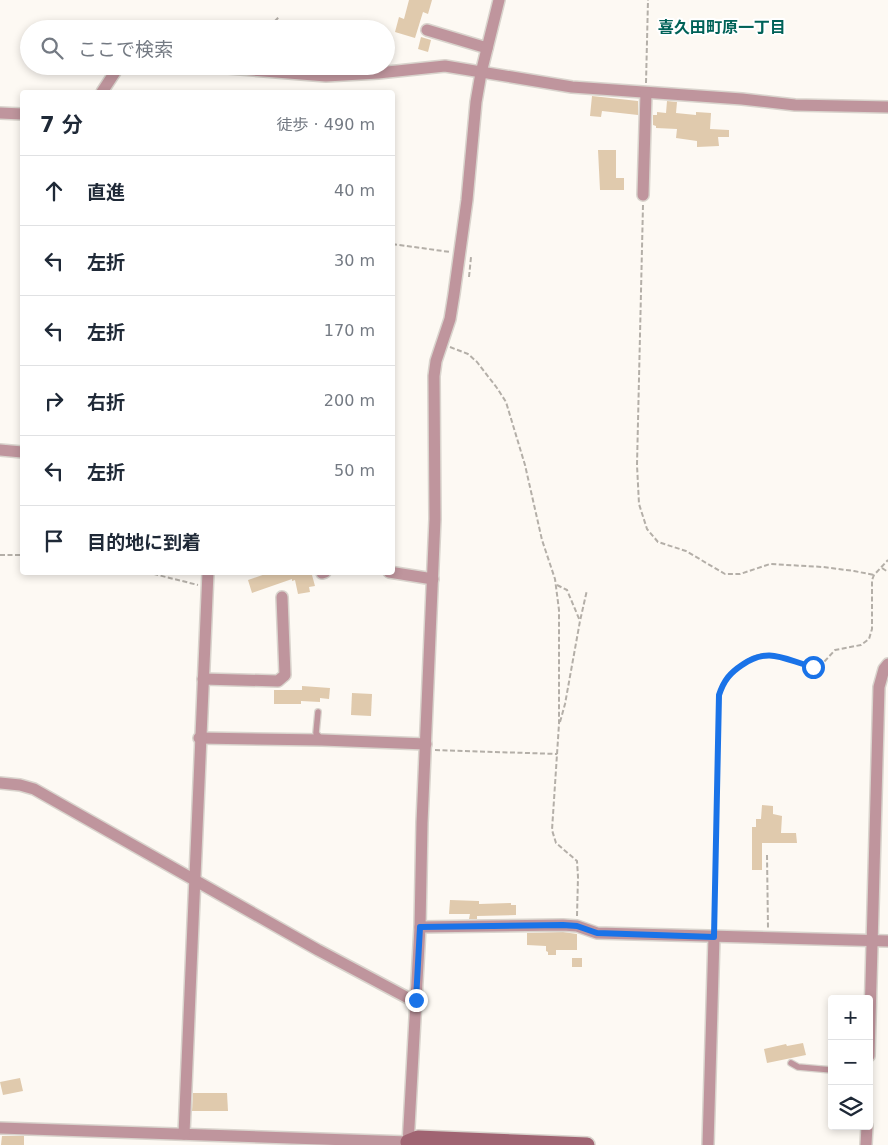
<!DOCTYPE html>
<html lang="ja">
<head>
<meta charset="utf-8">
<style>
	:root { --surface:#fff; --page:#f6f6f7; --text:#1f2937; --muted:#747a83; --line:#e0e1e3 }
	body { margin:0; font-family:"DejaVu Sans","Noto Sans JP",sans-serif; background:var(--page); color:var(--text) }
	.controls { position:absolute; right:15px; bottom:15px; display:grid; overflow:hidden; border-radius:5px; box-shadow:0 2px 8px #0003 }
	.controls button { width:45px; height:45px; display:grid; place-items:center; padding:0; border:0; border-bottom:1px solid var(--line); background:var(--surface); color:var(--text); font:25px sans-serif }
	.stop { position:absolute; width:15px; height:15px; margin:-11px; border:4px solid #1a73e8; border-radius:50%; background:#fff }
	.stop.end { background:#1a73e8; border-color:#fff; box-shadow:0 1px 5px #0008 }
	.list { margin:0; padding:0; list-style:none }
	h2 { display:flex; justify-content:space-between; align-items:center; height:65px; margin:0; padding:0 20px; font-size:21px }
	h2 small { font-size:16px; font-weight:400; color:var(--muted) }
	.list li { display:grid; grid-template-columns:32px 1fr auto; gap:15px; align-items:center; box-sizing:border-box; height:70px; padding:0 20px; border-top:1px solid var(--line) }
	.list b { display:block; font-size:19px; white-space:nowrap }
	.list em { font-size:16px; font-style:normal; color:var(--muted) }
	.icon { flex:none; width:28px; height:28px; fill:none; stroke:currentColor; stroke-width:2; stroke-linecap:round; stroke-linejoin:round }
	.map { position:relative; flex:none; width:888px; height:1145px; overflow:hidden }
	.search { position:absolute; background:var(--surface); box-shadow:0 2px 8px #0003; left:20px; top:20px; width:375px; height:55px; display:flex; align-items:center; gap:12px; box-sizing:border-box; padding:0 18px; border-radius:28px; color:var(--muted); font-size:19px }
	.panel { position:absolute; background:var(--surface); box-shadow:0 2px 8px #0003; left:20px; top:90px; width:375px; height:485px; border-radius:5px }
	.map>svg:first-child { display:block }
</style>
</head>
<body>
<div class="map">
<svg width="888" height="1145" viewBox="0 0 888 1145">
	<rect width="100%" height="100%" fill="#fdf9f3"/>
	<g fill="#e0caad">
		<polygon points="409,0 432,0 428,14 423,12 415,38 395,32 399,17 404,19"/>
		<polygon points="421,37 431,40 428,52 418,49"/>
		<polygon points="592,96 638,101 638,115 602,111 601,117 590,116"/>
		<polygon points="667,101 677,102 676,113 696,115 696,112 711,113 710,129 729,130 729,137 718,137 719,146 697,147 697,141 676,138 677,129 656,128 656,126 653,125 653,115 657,115 657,112 666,113"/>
		<polygon points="598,150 616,150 616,178 624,178 624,190 600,190"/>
		<polygon points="271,572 314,572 314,574 312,575 315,586 309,587 310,592 298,594 295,580 292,581 292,579 252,593 248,580"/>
		<polygon points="302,686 330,688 329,699 320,698 320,702 301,701 301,704 274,704 274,690 302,690"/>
		<polygon points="352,693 372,694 371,716 351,715"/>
		<polygon points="762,805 773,806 773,814 782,816 781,833 796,833 797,843 762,843 762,870 752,870 752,827 756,827 756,819 761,819"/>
		<polygon points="450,900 479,901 479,904 511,903 511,905 516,905 516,915 477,916 477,919 469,919 470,914 449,914"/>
		<polygon points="563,932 577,934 577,950 556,950 556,955 548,955 548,952 546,951 546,946 527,945 527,933"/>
		<rect x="572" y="958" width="10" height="9"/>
		<polygon points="803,1043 806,1055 767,1063 764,1049 786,1044 787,1046"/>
		<polygon points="20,1078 23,1091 3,1095 0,1082"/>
		<polygon points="193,1093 227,1093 228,1111 192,1111"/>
		<polygon points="2,1136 24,1136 24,1145 1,1145"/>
	</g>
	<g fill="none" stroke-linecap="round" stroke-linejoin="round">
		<defs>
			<g id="lane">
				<polyline points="318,712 316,733 322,740"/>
				<polyline points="791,1063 798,1067 832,1070"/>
			</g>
			<g id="street">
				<polyline points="427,30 487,48"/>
				<polyline points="203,66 326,76 378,73 445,66 572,87 742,99 795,105 888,107"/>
				<polyline points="102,92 119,66"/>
				<polyline points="0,113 22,114"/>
				<polyline points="643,195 646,93"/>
				<polyline points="0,450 22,452"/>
				<polyline points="389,572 433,579"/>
				<polyline points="322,573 325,572"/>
				<polyline points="203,679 278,681 285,675 282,597"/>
				<polyline points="199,738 322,740 426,744"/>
				<polyline points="0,783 20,785 34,789 318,950 408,998 416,1000"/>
				<polyline points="420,927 563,925 577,926 597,933 888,941"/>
				<polyline points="869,1056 879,687 884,669 888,664"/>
				<polyline points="0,1128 408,1142"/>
				<polyline points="184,1134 208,572"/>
				<polyline points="408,1145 420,927 422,823 435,519 434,376 436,361 450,319 454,294 467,200 476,102 481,73 499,0"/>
				<polyline points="708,1145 714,937"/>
				<polyline points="866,1145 867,1126"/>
			</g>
			<polyline id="secondary" points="408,1142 418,1138 587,1145"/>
		</defs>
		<use href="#lane" stroke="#d9d4cd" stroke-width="8"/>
		<use href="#street" stroke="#d9d4cd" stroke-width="14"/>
		<use href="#secondary" stroke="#d9d4cd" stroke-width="18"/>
		<g stroke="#b4afa8" stroke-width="2" stroke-dasharray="5 2.5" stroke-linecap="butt">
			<polyline points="275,29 275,21 279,17"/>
			<polyline points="646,83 648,0"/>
			<polyline points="643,205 637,465 639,504 647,529 658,542 686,551 725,574 740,574 770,564 823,567 854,571 874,575"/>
			<polyline points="392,244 450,252"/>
			<polyline points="469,277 471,257"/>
			<polyline points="450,347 468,354 477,362 497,388 506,402 525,465 542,540 555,579 559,610 559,724 552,830 556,843 577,861 578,877 577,916"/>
			<polyline points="0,555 22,555"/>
			<polyline points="882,568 888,572"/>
			<polyline points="146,572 198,585"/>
			<polyline points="557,585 567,590 580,621"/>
			<polyline points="560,722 565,704 580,621 587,590"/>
			<polyline points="435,750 557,754"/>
			<polyline points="767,855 768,928"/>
			<path d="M714,927l5,-232c2,-5 3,-11 6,-15 7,-11 26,-25 38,-26 16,-1 35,9 50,13l11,-5 11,-12 26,-5 8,-6 3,-10v-49l2,-5 14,-15"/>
		</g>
		<use href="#lane" stroke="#bf959d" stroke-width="5.5"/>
		<use href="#street" stroke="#bf959d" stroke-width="11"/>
		<use href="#secondary" stroke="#a06472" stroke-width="15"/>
	</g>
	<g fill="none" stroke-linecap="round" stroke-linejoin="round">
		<path stroke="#1a73e8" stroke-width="6" d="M416,1000l4,-73 143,-2 14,1 20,7 117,4 5,-242c5,-15 11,-22 23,-30 27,-19 43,-5 71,2"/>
	</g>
	<g text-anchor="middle" stroke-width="4" stroke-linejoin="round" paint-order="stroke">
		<g font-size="16" font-weight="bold" fill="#006258" stroke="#fff">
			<text x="722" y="33">喜久田町原一丁目</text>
		</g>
	</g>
</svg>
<div class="controls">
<button>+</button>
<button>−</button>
<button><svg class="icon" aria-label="layers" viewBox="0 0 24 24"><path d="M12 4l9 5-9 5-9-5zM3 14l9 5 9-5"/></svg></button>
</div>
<div class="stop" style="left:813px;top:667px"></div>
<div class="stop end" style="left:416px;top:1000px"></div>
<div class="search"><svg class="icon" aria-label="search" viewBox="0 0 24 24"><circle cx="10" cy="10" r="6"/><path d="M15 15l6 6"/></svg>ここで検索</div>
<section class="panel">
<h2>7 分<small>徒歩 · 490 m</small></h2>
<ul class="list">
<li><svg class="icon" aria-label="ahead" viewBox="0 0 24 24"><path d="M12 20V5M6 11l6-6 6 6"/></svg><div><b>直進</b></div><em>40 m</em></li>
<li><svg class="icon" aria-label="left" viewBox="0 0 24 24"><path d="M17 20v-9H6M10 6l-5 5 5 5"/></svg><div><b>左折</b></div><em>30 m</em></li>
<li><svg class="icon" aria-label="left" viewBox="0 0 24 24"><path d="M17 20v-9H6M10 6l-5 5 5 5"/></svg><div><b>左折</b></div><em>170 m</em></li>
<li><svg class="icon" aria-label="right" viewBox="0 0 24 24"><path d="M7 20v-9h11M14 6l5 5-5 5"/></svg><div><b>右折</b></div><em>200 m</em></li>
<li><svg class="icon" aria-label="left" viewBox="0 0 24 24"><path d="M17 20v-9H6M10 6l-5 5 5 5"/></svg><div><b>左折</b></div><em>50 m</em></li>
<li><svg class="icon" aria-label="arrive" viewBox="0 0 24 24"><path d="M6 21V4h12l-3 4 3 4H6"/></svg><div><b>目的地に到着</b></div></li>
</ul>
</section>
</div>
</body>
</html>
